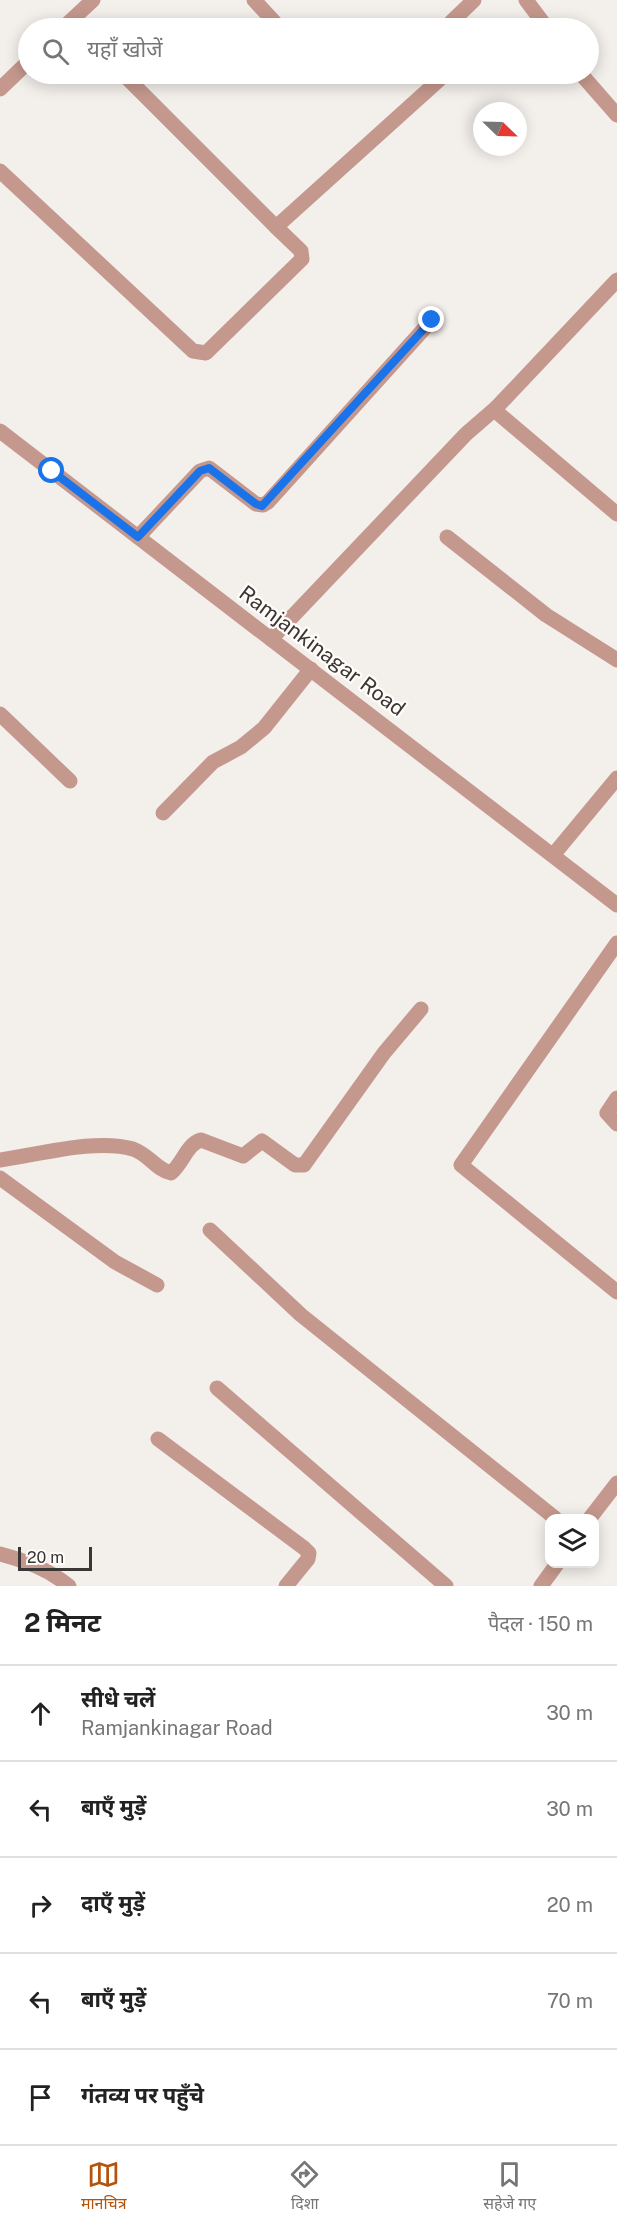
<!DOCTYPE html>
<html lang="hi">
<head>
<meta charset="utf-8">
<style>
	:root { --surface:#fff; --page:#f6f6f6; --text:#222; --muted:#767676; --line:#e0e0e0; --accent:#b45309 }
	body { margin:0; font-family:"Public Sans","Noto Sans Devanagari",sans-serif; background:var(--page); color:var(--text) }
	.controls { position:absolute; right:18px; bottom:18px; display:grid; overflow:hidden; border-radius:12px; box-shadow:0 3px 15px #0003 }
	.controls button { width:54px; height:54px; display:grid; place-items:center; padding:0; border:0; border-bottom:2px solid var(--line); background:var(--surface); color:var(--text); font:30px sans-serif }
	.compass { position:absolute; left:473px; top:102px; width:54px; height:54px; border-radius:50%; background:var(--surface); box-shadow:0 3px 15px #0003; rotate:113deg }
	.scale { position:absolute; left:18px; bottom:15px; width:74px; box-sizing:border-box; padding-left:6px; border:3px solid #393736; border-top:0; font-size:16px; line-height:21px; white-space:nowrap; color:#393736; -webkit-text-stroke:4px #fffcfa; paint-order:stroke }
	.stop { position:absolute; width:18px; height:18px; margin:-14px; border:4px solid #1a73e8; border-radius:50%; background:#fff }
	.stop.end { background:#1a73e8; border-color:#fff; box-shadow:0 2px 6px #0008 }
	.list { margin:0; padding:0; list-style:none }
	h2 { display:flex; justify-content:space-between; align-items:center; height:78px; margin:0; padding:0 24px; font-size:26px }
	h2 small { font-size:20px; font-weight:400; color:var(--muted) }
	.list li { display:grid; grid-template-columns:39px 1fr auto; gap:18px; align-items:center; box-sizing:border-box; height:96px; padding:0 24px; border-top:2px solid var(--line) }
	.list b { display:block; font-size:22px; white-space:nowrap }
	.list p { margin:0; font-size:20px; white-space:nowrap; color:var(--muted) }
	.list em { font-size:20px; font-style:normal; color:var(--muted) }
	.icon { flex:none; width:33px; height:33px; fill:none; stroke:currentColor; stroke-width:2; stroke-linecap:round; stroke-linejoin:round }
	.map { position:relative; flex:none; width:617px; height:1586px; overflow:hidden }
	.search { position:absolute; background:var(--surface); box-shadow:0 3px 15px #0003; left:18px; right:18px; top:18px; height:66px; display:flex; align-items:center; gap:15px; box-sizing:border-box; padding:0 21px; border-radius:33px; color:var(--muted); font-size:22px }
	.sheet { height:558px; background:var(--surface) }
	nav { display:flex; justify-content:space-around; align-items:center; box-sizing:border-box; height:84px; border-top:2px solid var(--line); background:var(--surface); font-size:16px; color:var(--muted) }
	nav a { display:grid; justify-items:center; gap:3px }
	nav .on { color:var(--accent) }
	.map>svg:first-child { display:block }
</style>
</head>
<body>
<div class="map">
<svg width="617" height="1586" viewBox="0 0 617 1586">
	<rect width="100%" height="100%" fill="#f3efeb"/>
	<g fill="none" stroke-linecap="round" stroke-linejoin="round">
		<g stroke="#c5988d" stroke-width="15">
			<polyline points="254,0 280,28"/>
			<polyline points="526,0 547,28"/>
			<polyline points="63,28 93,0"/>
			<polyline points="445,28 474,0"/>
			<polyline points="123,74 276,227"/>
			<polyline points="581,74 617,115"/>
			<polyline points="0,89 28,62"/>
			<polyline points="0,171 193,351 206,353 302,259 301,251 276,227 439,80 440,74"/>
			<polyline points="617,280 496,408 499,414 617,514"/>
			<polyline points="0,431 617,905"/>
			<polyline points="138,537 200,471 209,468 256,504 263,505 268,502 432,320"/>
			<polyline points="447,537 546,615 617,660"/>
			<polyline points="271,639 466,434 496,408"/>
			<polyline points="0,714 70,781"/>
			<polyline points="163,813 213,762 241,747 264,728 311,669"/>
			<polyline points="554,854 617,778"/>
			<polyline points="617,943 461,1165 617,1292"/>
			<polyline points="617,1098 607,1113 617,1124"/>
			<path d="M0,1160c38,-5 96,-22 133,-11 15,5 24,21 38,24 12,-10 16,-29 30,-33l42,16 19,-15 33,24h9l80,-112 37,-44"/>
			<polyline points="0,1178 115,1262 157,1285"/>
			<polyline points="210,1230 301,1315 555,1518"/>
			<polyline points="217,1388 446,1586"/>
			<polyline points="158,1439 304,1548 309,1553 308,1559 286,1586"/>
			<polyline points="590,1518 617,1483"/>
			<path d="M0,1554c26,7 48,15 69,32"/>
			<polyline points="541,1586 557,1564"/>
		</g>
	</g>
	<g fill="none" stroke-linecap="round" stroke-linejoin="round">
		<polyline stroke="#1a73e8" stroke-width="8" points="52,471 138,537 200,471 209,468 256,504 262,506 432,320"/>
	</g>
	<g text-anchor="middle" stroke-width="4.5" stroke-linejoin="round" paint-order="stroke">
		<g font-size="21" fill="#393736" stroke="#fffcfa">
			<text transform="translate(322 651) rotate(37)" y="7">Ramjankinagar Road</text>
		</g>
	</g>
</svg>
<div class="controls">
<button><svg class="icon" aria-label="layers" viewBox="0 0 24 24"><path d="M12 4l9 5-9 5-9-5zM3 14l9 5 9-5"/></svg></button>
</div>
<svg class="compass" viewBox="-18 -18 36 36"><path d="M0-13l5 13h-10z" fill="#e53935"/><path d="M0 13l5-13h-10z" fill="#767676"/></svg>
<div class="scale">20 m</div>
<div class="stop" style="left:52px;top:471px"></div>
<div class="stop end" style="left:432px;top:320px"></div>
<div class="search"><svg class="icon" aria-label="search" viewBox="0 0 24 24"><circle cx="10" cy="10" r="6"/><path d="M15 15l6 6"/></svg>यहाँ खोजें</div>
</div>
<section class="sheet">
<h2>2 मिनट<small>पैदल · 150 m</small></h2>
<ul class="list">
<li><svg class="icon" aria-label="ahead" viewBox="0 0 24 24"><path d="M12 20V5M6 11l6-6 6 6"/></svg><div><b>सीधे चलें</b><p>Ramjankinagar Road</p></div><em>30 m</em></li>
<li><svg class="icon" aria-label="left" viewBox="0 0 24 24"><path d="M17 20v-9H6M10 6l-5 5 5 5"/></svg><div><b>बाएँ मुड़ें</b></div><em>30 m</em></li>
<li><svg class="icon" aria-label="right" viewBox="0 0 24 24"><path d="M7 20v-9h11M14 6l5 5-5 5"/></svg><div><b>दाएँ मुड़ें</b></div><em>20 m</em></li>
<li><svg class="icon" aria-label="left" viewBox="0 0 24 24"><path d="M17 20v-9H6M10 6l-5 5 5 5"/></svg><div><b>बाएँ मुड़ें</b></div><em>70 m</em></li>
<li><svg class="icon" aria-label="arrive" viewBox="0 0 24 24"><path d="M6 21V4h12l-3 4 3 4H6"/></svg><div><b>गंतव्य पर पहुँचे</b></div></li>
</ul>
</section>
<nav>
<a class="on"><svg class="icon" aria-label="map" viewBox="0 0 24 24"><path d="M3 6l6-2 6 2 6-2v14l-6 2-6-2-6 2zM9 4v14M15 6v14"/></svg>मानचित्र</a>
<a><svg class="icon" aria-label="directions" viewBox="0 0 24 24"><path d="M12 3l9 9-9 9-9-9zM9 14v-3h6M13 9l2 2-2 2"/></svg>दिशा</a>
<a><svg class="icon" aria-label="saved" viewBox="0 0 24 24"><path d="M7 4h10v16l-5-4-5 4z"/></svg>सहेजे गए</a>
</nav>
</body>
</html>
